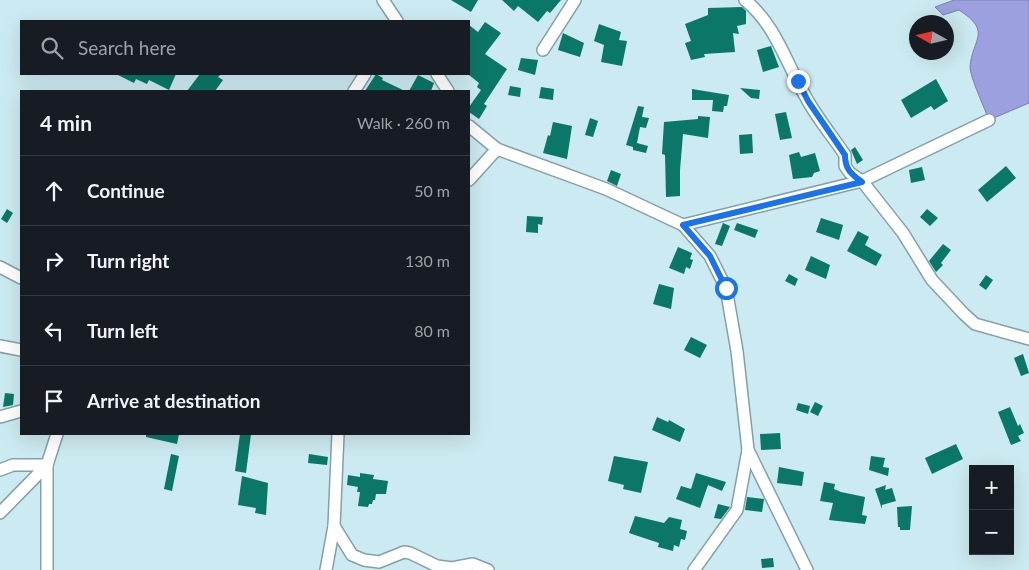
<!DOCTYPE html>
<html lang="en">
<head>
<meta charset="utf-8">
<style>
	:root { --surface:#171b24; --page:#20242c; --text:#f1f3f6; --muted:#9ea1a6; --line:#363941 }
	body { margin:0; font-family:Lato,sans-serif; background:var(--page); color:var(--text) }
	.controls { position:absolute; right:15px; bottom:15px; display:grid; overflow:hidden; border-radius:0px; box-shadow:0 5px 20px #0002 }
	.controls button { width:45px; height:45px; display:grid; place-items:center; padding:0; border:0; border-bottom:1px solid var(--line); background:var(--surface); color:var(--text); font:25px sans-serif }
	.compass { position:absolute; left:909px; top:15px; width:45px; height:45px; border-radius:50%; background:var(--surface); box-shadow:0 5px 20px #0002; rotate:278deg }
	.stop { position:absolute; width:15px; height:15px; margin:-11px; border:4px solid #1a73e8; border-radius:50%; background:#fff }
	.stop.end { background:#1a73e8; border-color:#fff; box-shadow:0 1px 5px #0008 }
	.list { margin:0; padding:0; list-style:none }
	h2 { display:flex; justify-content:space-between; align-items:center; height:65px; margin:0; padding:0 20px; font-size:21px }
	h2 small { font-size:16px; font-weight:400; color:var(--muted) }
	.list li { display:grid; grid-template-columns:32px 1fr auto; gap:15px; align-items:center; box-sizing:border-box; height:70px; padding:0 20px; border-top:1px solid var(--line) }
	.list b { display:block; font-size:19px; white-space:nowrap }
	.list em { font-size:16px; font-style:normal; color:var(--muted) }
	.icon { flex:none; width:28px; height:28px; fill:none; stroke:currentColor; stroke-width:2; stroke-linecap:round; stroke-linejoin:round }
	.map { position:relative; flex:none; width:1029px; height:570px; overflow:hidden }
	.search { position:absolute; background:var(--surface); box-shadow:0 5px 20px #0002; left:20px; top:20px; width:450px; height:55px; display:flex; align-items:center; gap:12px; box-sizing:border-box; padding:0 18px; border-radius:0px; color:var(--muted); font-size:19px }
	.panel { position:absolute; background:var(--surface); box-shadow:0 5px 20px #0002; left:20px; top:90px; width:450px; height:345px; border-radius:0px }
	.map>svg:first-child { display:block }
</style>
</head>
<body>
<div class="map">
<svg width="1029" height="570" viewBox="0 0 1029 570">
	<rect width="100%" height="100%" fill="#cceaf1"/>
	<path fill="#9ca0de" stroke="#7a80ac" d="M954,0h75v103l-40,17c-4,-11 -19,-43 -19,-53 2,-28 23,-35 -11,-57l-16,5 -8,-8z"/>
	<g fill="#0b7768">
		<polygon points="451,0 478,0 471,12"/>
		<polygon points="502,0 561,0 550,13 547,11 538,22 518,6 514,11"/>
		<polygon points="742,7 746,11 746,24 737,26 739,34 733,33 735,52 704,54 705,57 691,60 685,43 691,41 685,24 708,15 708,8"/>
		<polygon points="485,22 501,33 485,54 507,69 484,104 487,106 479,119 469,112 469,107 481,90 477,87 479,83 469,75 469,25 478,32"/>
		<polygon points="599,24 621,32 619,40 627,41 622,66 601,62 604,45 594,41"/>
		<polygon points="563,33 584,43 580,57 558,50"/>
		<polygon points="771,46 779,67 763,72 757,50"/>
		<polygon points="521,58 538,60 535,75 518,70"/>
		<polygon points="116,74 176,74 169,90 149,80 147,84 136,79 134,83"/>
		<polygon points="200,74 221,74 218,77 223,80 215,91 187,91"/>
		<polygon points="376,74 383,78 382,80 405,91 365,91"/>
		<polygon points="418,75 434,83 431,91 409,91"/>
		<polygon points="936,79 948,101 934,110 931,106 911,118 901,100"/>
		<polygon points="510,86 521,88 520,97 508,95"/>
		<polygon points="541,87 554,89 553,100 539,98"/>
		<polygon points="740,88 760,90 759,99 751,98"/>
		<polygon points="692,89 729,95 727,106 724,106 723,112 712,111 713,100 692,100"/>
		<polygon points="638,106 644,107 642,117 649,118 646,128 640,127 637,143 648,146 646,153 633,150 633,147 626,145"/>
		<polygon points="786,112 792,138 780,140 775,114"/>
		<polygon points="698,116 710,117 708,138 683,134 680,170 680,196 666,197 665,155 662,154 664,122 698,119"/>
		<polygon points="590,118 598,121 593,137 585,135"/>
		<polygon points="553,122 572,126 567,159 543,153 548,135 550,136"/>
		<polygon points="752,134 753,153 740,154 739,135"/>
		<polygon points="855,147 863,160 857,164 851,150"/>
		<polygon points="799,152 801,157 815,153 820,171 814,173 812,177 793,179 789,155"/>
		<polygon points="1006,166 1016,178 987,202 978,190"/>
		<polygon points="922,167 925,180 911,183 909,170"/>
		<polygon points="611,170 621,174 617,186 607,181"/>
		<polygon points="7,209 13,213 7,223 1,219"/>
		<polygon points="927,209 938,218 930,226 920,217"/>
		<polygon points="527,216 543,217 542,225 538,224 538,233 526,232"/>
		<polygon points="821,218 843,225 839,240 816,232"/>
		<polygon points="723,223 730,226 722,246 715,244"/>
		<polygon points="737,223 758,230 755,238 734,230"/>
		<polygon points="858,231 869,237 865,245 882,255 876,266 847,251"/>
		<polygon points="943,244 951,250 941,263 943,265 936,272 929,261"/>
		<polygon points="678,247 692,253 690,259 693,260 690,269 686,267 684,274 669,268"/>
		<polygon points="811,256 830,265 826,279 805,270"/>
		<polygon points="789,274 798,279 795,286 785,281"/>
		<polygon points="986,275 993,280 986,290 979,285"/>
		<polygon points="659,284 674,288 671,309 653,304"/>
		<polygon points="691,337 707,345 700,358 684,350"/>
		<polygon points="1023,354 1029,373 1021,376 1014,358"/>
		<polygon points="5,393 14,394 13,405 3,407"/>
		<polygon points="815,402 823,406 818,416 810,412"/>
		<polygon points="798,403 810,406 808,414 796,410"/>
		<polygon points="1010,407 1018,426 1020,424 1024,433 1018,436 1021,441 1011,445 998,412"/>
		<polygon points="657,417 668,422 669,420 685,429 680,442 652,430"/>
		<polygon points="780,433 781,449 761,450 760,434"/>
		<polygon points="146,434 179,434 177,444 146,437"/>
		<polygon points="240,434 251,434 246,473 235,471"/>
		<polygon points="956,444 963,459 932,474 925,458"/>
		<polygon points="171,454 179,456 172,491 164,489"/>
		<polygon points="309,454 328,457 327,465 308,463"/>
		<polygon points="614,456 648,462 641,493 623,489 624,485 608,481"/>
		<polygon points="871,456 885,458 883,467 889,468 888,476 869,470"/>
		<polygon points="779,467 804,472 802,486 777,483"/>
		<polygon points="360,473 374,475 373,479 388,481 386,494 376,494 375,500 373,500 372,504 369,504 368,507 358,506 360,492 357,492 358,487 347,485 348,475 360,477"/>
		<polygon points="696,473 726,482 722,491 708,485 700,508 676,499 681,486 691,489"/>
		<polygon points="242,476 268,483 266,515 255,513 256,508 238,505"/>
		<polygon points="824,482 835,484 834,489 841,492 865,497 862,515 867,516 865,524 829,520 833,503 820,501"/>
		<polygon points="886,485 885,490 892,488 896,501 882,505 882,509 875,489"/>
		<polygon points="747,497 764,499 762,512 745,510"/>
		<polygon points="718,504 730,507 721,519 714,518"/>
		<polygon points="912,506 910,530 900,530 900,527 898,527 897,507"/>
		<polygon points="635,516 664,523 669,517 682,520 680,529 687,531 685,540 681,539 679,547 674,545 673,551 658,547 659,543 629,533"/>
		<polygon points="773,558 774,567 762,568 761,559"/>
	</g>
	<g fill="none" stroke-linecap="round" stroke-linejoin="round">
		<defs>
			<g id="street">
				<polyline points="383,0 397,21"/>
				<path d="M745,0c32,26 42,66 63,101 10,18 25,36 37,54v11l5,7 12,8 41,52 29,47 32,34 11,10 54,15"/>
				<polyline points="543,50 575,0"/>
				<polyline points="437,74 448,91"/>
				<polyline points="354,91 365,74"/>
				<polyline points="469,126 497,149 606,189 683,225 710,256 726,288 737,351 748,450 807,570"/>
				<polyline points="469,180 497,149"/>
				<polyline points="683,225 862,181 989,120"/>
				<polyline points="0,267 21,278"/>
				<polyline points="0,346 21,350"/>
				<polyline points="0,417 21,411"/>
				<polyline points="0,470 13,465 47,465"/>
				<polyline points="0,513 47,465"/>
				<polyline points="334,526 352,555 364,560 379,562 404,552 410,553 437,566 452,568 473,564 488,570"/>
				<polyline points="47,570 47,465 57,434"/>
				<polyline points="326,570 334,526 338,434"/>
				<polyline points="694,570 737,510 748,450"/>
			</g>
		</defs>
		<use href="#street" stroke="#85a1a7" stroke-width="14"/>
		<use href="#street" stroke="#fff" stroke-width="11"/>
	</g>
	<g fill="none" stroke-linecap="round" stroke-linejoin="round">
		<path stroke="#1a73e8" stroke-width="6" d="M726,288l-16,-32 -27,-31 179,-43c-11,-8 -17,-13 -17,-27l-37,-54 -10,-20"/>
	</g>
</svg>
<div class="controls">
<button>+</button>
<button>−</button>
</div>
<svg class="compass" viewBox="-18 -18 36 36"><path d="M0-13l5 13h-10z" fill="#e53935"/><path d="M0 13l5-13h-10z" fill="#9ea1a6"/></svg>
<div class="stop" style="left:726px;top:288px"></div>
<div class="stop end" style="left:798px;top:81px"></div>
<div class="search"><svg class="icon" aria-label="search" viewBox="0 0 24 24"><circle cx="10" cy="10" r="6"/><path d="M15 15l6 6"/></svg>Search here</div>
<section class="panel">
<h2>4 min<small>Walk · 260 m</small></h2>
<ul class="list">
<li><svg class="icon" aria-label="ahead" viewBox="0 0 24 24"><path d="M12 20V5M6 11l6-6 6 6"/></svg><div><b>Continue</b></div><em>50 m</em></li>
<li><svg class="icon" aria-label="right" viewBox="0 0 24 24"><path d="M7 20v-9h11M14 6l5 5-5 5"/></svg><div><b>Turn right</b></div><em>130 m</em></li>
<li><svg class="icon" aria-label="left" viewBox="0 0 24 24"><path d="M17 20v-9H6M10 6l-5 5 5 5"/></svg><div><b>Turn left</b></div><em>80 m</em></li>
<li><svg class="icon" aria-label="arrive" viewBox="0 0 24 24"><path d="M6 21V4h12l-3 4 3 4H6"/></svg><div><b>Arrive at destination</b></div></li>
</ul>
</section>
</div>
</body>
</html>
